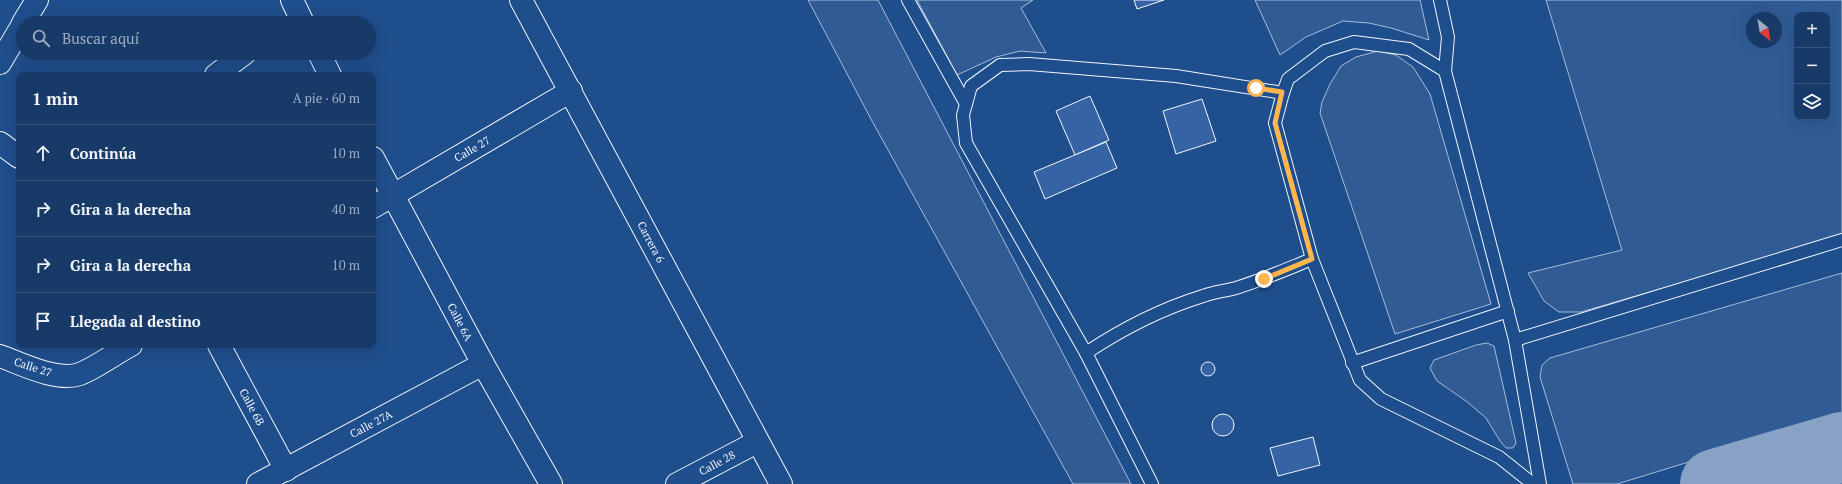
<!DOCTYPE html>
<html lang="es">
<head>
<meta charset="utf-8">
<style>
	:root { --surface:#173a69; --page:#20416f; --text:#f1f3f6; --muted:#9eadc0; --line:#36547d }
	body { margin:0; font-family:"PT Serif",serif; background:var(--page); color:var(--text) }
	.controls { position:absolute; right:12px; top:12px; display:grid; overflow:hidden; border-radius:8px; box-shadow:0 4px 16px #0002 }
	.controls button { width:36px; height:36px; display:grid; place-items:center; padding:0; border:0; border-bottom:1px solid var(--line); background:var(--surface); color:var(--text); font:20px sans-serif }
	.compass { position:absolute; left:1746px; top:12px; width:36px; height:36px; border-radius:50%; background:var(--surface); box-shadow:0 4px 16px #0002; rotate:149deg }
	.stop { position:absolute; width:12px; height:12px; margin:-9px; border:3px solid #ffb74d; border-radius:50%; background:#fff }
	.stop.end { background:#ffb74d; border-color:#fff; box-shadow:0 1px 4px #0008 }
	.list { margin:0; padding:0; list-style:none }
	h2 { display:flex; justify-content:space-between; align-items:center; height:52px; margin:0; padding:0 16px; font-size:17px }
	h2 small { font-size:13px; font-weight:400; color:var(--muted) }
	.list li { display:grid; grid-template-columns:26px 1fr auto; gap:12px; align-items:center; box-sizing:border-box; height:56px; padding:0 16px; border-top:1px solid var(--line) }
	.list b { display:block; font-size:15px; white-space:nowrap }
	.list em { font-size:13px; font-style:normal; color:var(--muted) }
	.icon { flex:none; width:22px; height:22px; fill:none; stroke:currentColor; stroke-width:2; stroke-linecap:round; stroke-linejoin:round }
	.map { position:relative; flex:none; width:1842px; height:484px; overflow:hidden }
	.search { position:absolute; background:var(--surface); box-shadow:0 4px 16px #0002; left:16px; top:16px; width:360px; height:44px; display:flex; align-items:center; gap:10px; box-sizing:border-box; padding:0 14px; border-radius:22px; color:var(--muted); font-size:15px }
	.panel { position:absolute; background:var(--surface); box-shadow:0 4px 16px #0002; left:16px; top:72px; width:360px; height:276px; border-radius:8px }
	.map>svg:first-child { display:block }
</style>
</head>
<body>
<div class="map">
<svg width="1842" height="484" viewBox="0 0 1842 484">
	<rect width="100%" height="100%" fill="#1f4e8c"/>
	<g fill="#305b95" stroke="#a8bbd7" fill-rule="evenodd">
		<polygon points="808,0 878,0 1131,484 1073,484 872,121"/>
		<polygon points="917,0 1033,0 1021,8 1046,53 1020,51 996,57 957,75"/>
		<polygon points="1255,0 1420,0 1429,40 1391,28 1369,23 1343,21 1306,37 1280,55"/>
		<path d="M1546,0h296v236l-261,76h-22l-15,-11 -16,-28 94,-23zM1797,15h30v102h-30zM1752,18h24v24h-24z"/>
		<polygon points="1378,51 1396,55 1413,67 1430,94 1491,304 1395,334 1320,113 1322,102 1330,84 1341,66 1356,57"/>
		<polygon points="1842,273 1842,415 1617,484 1573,484 1540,377 1542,365 1550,358"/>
		<polygon points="1487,343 1494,346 1516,443 1513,448 1506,448 1500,441 1486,418 1466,401 1437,381 1430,368 1434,360 1476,345"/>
	</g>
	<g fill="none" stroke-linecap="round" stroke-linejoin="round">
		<polyline stroke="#88a2c6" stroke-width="70" points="1715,484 1842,447"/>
	</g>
	<g fill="#3563a3" stroke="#f2f6ff">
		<polygon points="1134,0 1164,0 1137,9"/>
		<polygon points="1090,96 1109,140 1075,155 1056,111"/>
		<polygon points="1202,99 1216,141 1176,154 1163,111"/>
		<polygon points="1106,142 1117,168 1045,199 1034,172"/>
		<circle cx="1208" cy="369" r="7"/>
		<circle cx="1223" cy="425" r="11"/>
		<polygon points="1313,437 1320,465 1278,476 1270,448"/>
	</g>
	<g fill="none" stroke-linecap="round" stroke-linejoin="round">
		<defs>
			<g id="lane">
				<polyline points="908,0 966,104"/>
				<polyline points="1440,0 1448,37 1445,71"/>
				<polyline points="1515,340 1540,484"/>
				<path d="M1086,353c36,-24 75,-44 117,-57 11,-4 22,-5 33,-8 26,-8 51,-19 76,-29"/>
				<polyline points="1352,363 1508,311"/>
				<polyline points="1152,484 1086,353 966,143 963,115 971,86 1000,65 1029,64 1176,76 1283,93"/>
				<polyline points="1533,484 1499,457 1381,399 1360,380 1312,259 1275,123 1283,93 1288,79 1325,51 1354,42 1409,49 1445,71 1515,340 1842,240"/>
			</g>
			<g id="street">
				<polyline points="292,0 303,23"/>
				<polyline points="319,53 330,75"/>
				<polyline points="216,75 245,53"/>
				<polyline points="0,143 19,157"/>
				<polyline points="373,158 483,364 551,484"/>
				<polyline points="373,207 571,91"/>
				<polyline points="219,345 286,470"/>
				<path d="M0,356c22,8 57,26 80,18 17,-7 34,-20 51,-29"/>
				<polyline points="258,484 483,364"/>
				<polyline points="677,484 757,442"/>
			</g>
			<polyline id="secondary" points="521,0 781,484"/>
			<g id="primary">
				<polyline points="23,23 37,0"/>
				<polyline points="0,63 23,24"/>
			</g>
		</defs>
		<use href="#lane" stroke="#f2f6ff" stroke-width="14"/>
		<use href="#street" stroke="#f2f6ff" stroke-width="24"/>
		<use href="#secondary" stroke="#f2f6ff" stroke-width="24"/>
		<use href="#primary" stroke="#f2f6ff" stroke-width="24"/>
		<use href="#lane" stroke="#1f4e8c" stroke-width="12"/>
		<use href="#street" stroke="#1f4e8c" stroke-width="22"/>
		<use href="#secondary" stroke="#1f4e8c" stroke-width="22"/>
		<use href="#primary" stroke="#1f4e8c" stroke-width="22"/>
	</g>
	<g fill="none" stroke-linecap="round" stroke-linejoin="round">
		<polyline stroke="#ffb74d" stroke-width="5" points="1256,88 1282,92 1275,123 1312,259 1264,279"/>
	</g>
	<g text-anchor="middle" stroke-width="3" stroke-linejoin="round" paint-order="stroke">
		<g font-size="11" fill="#f2f6ff" stroke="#1f4e8c">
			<text transform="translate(472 149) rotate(-30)" y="4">Calle 27</text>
			<text transform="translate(651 242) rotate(62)" y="4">Carrera 6</text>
			<text transform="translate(460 322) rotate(62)" y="4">Calle 6A</text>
			<text transform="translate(33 367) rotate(18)" y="4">Calle 27</text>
			<text transform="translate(252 407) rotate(62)" y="4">Calle 6B</text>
			<text transform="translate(371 424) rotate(-28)" y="4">Calle 27A</text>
			<text transform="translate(717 463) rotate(-28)" y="4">Calle 28</text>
		</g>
	</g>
</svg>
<div class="controls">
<button>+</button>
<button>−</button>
<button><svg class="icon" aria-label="layers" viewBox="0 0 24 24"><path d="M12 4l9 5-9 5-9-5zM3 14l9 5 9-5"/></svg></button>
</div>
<svg class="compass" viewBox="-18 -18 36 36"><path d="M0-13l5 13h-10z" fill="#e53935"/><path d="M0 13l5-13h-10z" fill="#9eadc0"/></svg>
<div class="stop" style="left:1256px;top:88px"></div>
<div class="stop end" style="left:1264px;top:279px"></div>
<div class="search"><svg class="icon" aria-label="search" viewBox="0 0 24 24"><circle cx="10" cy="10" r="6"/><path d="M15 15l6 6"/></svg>Buscar aquí</div>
<section class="panel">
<h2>1 min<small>A pie · 60 m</small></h2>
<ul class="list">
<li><svg class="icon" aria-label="ahead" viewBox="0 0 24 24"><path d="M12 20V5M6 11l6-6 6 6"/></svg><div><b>Continúa</b></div><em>10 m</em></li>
<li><svg class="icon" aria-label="right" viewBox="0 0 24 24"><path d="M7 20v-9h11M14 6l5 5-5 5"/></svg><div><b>Gira a la derecha</b></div><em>40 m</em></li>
<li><svg class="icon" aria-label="right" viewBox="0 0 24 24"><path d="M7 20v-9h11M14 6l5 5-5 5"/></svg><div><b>Gira a la derecha</b></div><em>10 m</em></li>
<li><svg class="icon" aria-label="arrive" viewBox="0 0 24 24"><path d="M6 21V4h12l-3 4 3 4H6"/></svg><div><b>Llegada al destino</b></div></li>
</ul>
</section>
</div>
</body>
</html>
